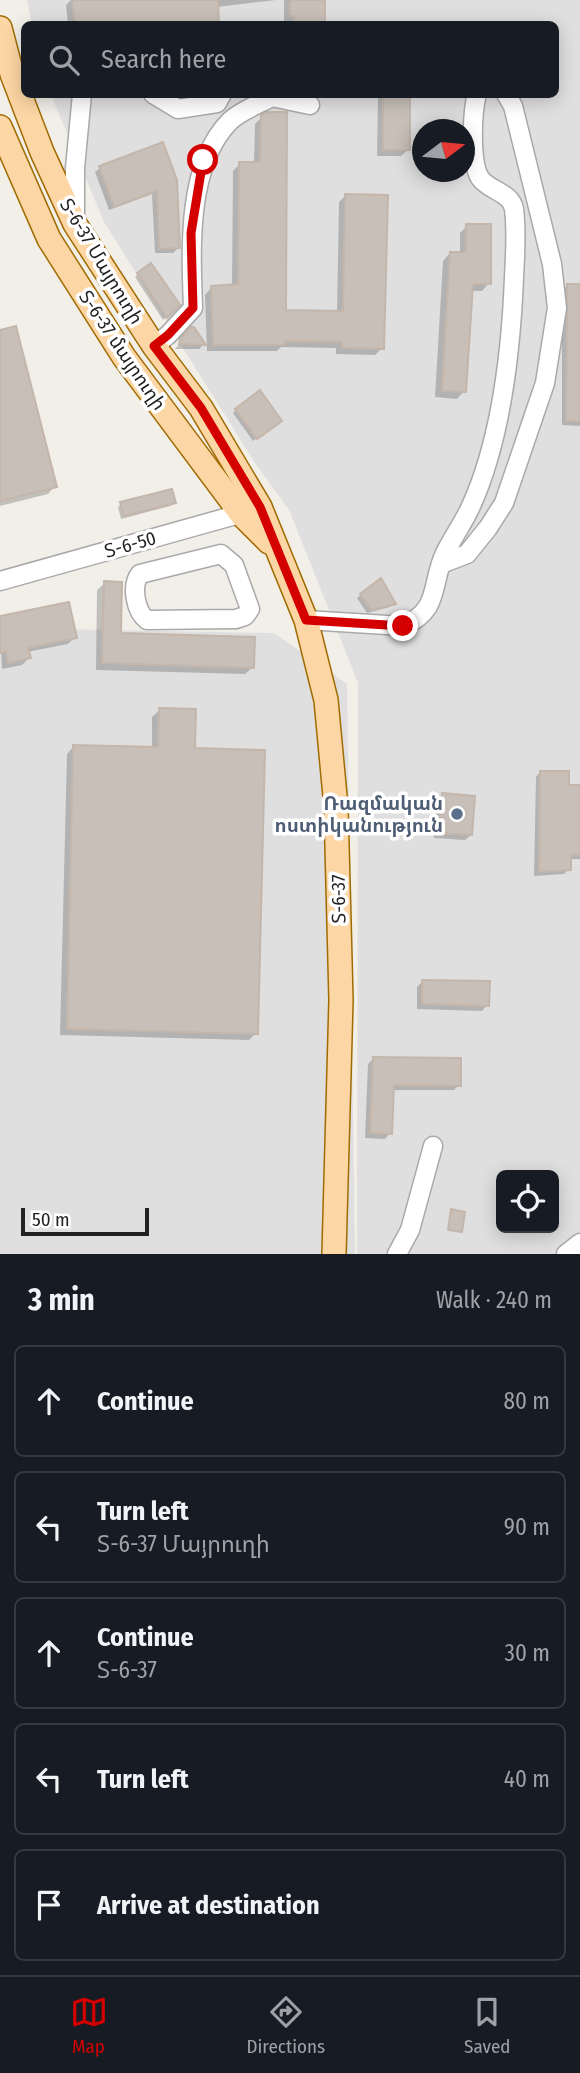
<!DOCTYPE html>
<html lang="en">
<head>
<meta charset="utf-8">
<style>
	:root { --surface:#171b24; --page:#242831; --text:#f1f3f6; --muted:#9ea1a6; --line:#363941; --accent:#d40000 }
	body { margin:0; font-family:"Fira Sans Condensed","Noto Sans Armenian",sans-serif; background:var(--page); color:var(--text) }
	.controls { position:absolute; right:21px; bottom:21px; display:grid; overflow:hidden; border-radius:10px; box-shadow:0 4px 18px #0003 }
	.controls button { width:63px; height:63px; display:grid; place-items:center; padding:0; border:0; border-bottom:2px solid var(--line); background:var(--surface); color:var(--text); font:35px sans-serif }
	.compass { position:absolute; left:412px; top:119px; width:63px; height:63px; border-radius:50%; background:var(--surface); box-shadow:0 4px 18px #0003; rotate:74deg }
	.scale { position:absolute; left:21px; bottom:18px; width:128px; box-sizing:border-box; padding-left:7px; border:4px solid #222; border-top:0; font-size:19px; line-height:24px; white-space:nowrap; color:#222; -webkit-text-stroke:5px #fff; paint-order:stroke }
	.stop { position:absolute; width:21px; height:21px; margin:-16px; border:5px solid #d40000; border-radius:50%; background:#fff }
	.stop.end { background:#d40000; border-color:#fff; box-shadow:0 2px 7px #0008 }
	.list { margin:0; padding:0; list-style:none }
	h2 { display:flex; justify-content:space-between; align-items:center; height:91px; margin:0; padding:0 28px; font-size:30px }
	h2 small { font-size:23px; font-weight:400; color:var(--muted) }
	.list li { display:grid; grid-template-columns:46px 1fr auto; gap:21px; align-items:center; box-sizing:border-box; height:112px; margin:0 14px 14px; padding:0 14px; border:2px solid var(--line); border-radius:10px }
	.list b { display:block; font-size:26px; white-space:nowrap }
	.list p { margin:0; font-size:23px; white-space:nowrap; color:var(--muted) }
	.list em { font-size:23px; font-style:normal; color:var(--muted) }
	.icon { flex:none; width:38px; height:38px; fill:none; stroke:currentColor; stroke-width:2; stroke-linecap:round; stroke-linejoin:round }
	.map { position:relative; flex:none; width:580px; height:1254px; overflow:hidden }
	.search { position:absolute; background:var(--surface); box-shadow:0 4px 18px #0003; left:21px; right:21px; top:21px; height:77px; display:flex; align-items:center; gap:18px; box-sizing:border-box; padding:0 24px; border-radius:10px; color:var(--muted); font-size:26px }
	.sheet { height:721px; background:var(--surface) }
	nav { display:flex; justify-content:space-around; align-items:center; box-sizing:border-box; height:98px; border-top:2px solid var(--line); background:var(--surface); font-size:19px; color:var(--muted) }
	nav a { display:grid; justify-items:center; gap:4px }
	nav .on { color:var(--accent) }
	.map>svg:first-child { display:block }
</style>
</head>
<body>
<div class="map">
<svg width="580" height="1254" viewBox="0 0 580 1254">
	<rect width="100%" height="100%" fill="#f2efe9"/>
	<g fill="#e0dfdf" fill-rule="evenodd">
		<path d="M27,0h553v1254h-223l1,-571 -69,-173 -34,-47 -151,-241 -53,-127 505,-1v-70h-524zM422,130h42v42h-42zM501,1175h53v53h-53z"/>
		<polygon points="0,628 274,633 347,684 355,1254 0,1254"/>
	</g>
	<g fill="#0003">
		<polygon points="71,0 276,0 217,7 217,24 184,24 184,19 147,24 68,24 66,5"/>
		<rect x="284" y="0" width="39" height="24"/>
		<polygon points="378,94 408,94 408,150 401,156 377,156"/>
		<polygon points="262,117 284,312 337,313 339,202 346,195 382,348 375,355 336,354 336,348 281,347 277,351 207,351 205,295 211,288 232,286 233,171 240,164 254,164 255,124"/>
		<polygon points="162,144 178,248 173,253 155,253 152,194 109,210 95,172 100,168"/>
		<polygon points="467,226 489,283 482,291 471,291 464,391 457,399 435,397 443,261 450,253 460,253 460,233"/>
		<polygon points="138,274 178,305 163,320 135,277"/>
		<polygon points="568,285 580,285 580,426 562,425 562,291"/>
		<polygon points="192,329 204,344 199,349 175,349"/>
		<polygon points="0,331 55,486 48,494 0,506"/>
		<polygon points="236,410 276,424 253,441 233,413"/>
		<polygon points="174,503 170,506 121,519 118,507 121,504"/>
		<polygon points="105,583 119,635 253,667 245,674 96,670 97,590"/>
		<polygon points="361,595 393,604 390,607 367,613 357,598"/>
		<polygon points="0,618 75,637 68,644 27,652 29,658 22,665 2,669"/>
		<polygon points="160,710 193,750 256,1033 249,1040 60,1035 67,754 74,746 152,749 152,717"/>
		<polygon points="540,772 567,787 580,786 580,859 569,859 569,869 564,874 534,876 536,777"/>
		<polygon points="443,795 471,835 465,840 434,838 437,801"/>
		<polygon points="423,981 487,1005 482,1011 417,1009 417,987"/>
		<polygon points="374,1058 459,1085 454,1090 392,1090 390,1133 385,1139 365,1138 368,1064"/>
	</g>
	<g fill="#c7bfb8" stroke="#c4b6ab" stroke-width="2">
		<polygon points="72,0 218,0 219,24 75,24"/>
		<polygon points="290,0 325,0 325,24 294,24 294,16 290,16"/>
		<rect x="383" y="94" width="27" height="56"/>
		<polygon points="267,112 287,112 286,310 343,311 345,194 388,195 384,349 342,348 342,342 285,341 285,345 213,345 211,286 238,284 239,162 260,162 261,115"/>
		<polygon points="163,142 177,180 180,248 159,249 157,191 114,207 99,166"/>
		<polygon points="466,224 491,224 491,284 473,284 466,392 442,391 450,252 466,252"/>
		<polygon points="151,263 180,305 167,318 137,273"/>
		<polygon points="567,284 580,284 580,421 566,421"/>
		<polygon points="16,326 57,487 0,501 0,330"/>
		<polygon points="191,327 194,327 206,345 179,344 180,339"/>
		<polygon points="260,390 282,421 257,439 235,409"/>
		<polygon points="172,489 176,503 124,516 120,502"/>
		<polygon points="381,578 396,604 371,610 360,594"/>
		<polygon points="104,581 122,582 121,633 255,637 254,668 102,663"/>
		<polygon points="69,602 77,638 28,648 31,658 8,663 6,652 0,653 0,616"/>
		<polygon points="159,708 196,709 195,748 265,750 258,1034 67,1029 73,745 158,747"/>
		<polygon points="540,771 569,771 569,785 580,785 580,855 571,855 571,870 539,872"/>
		<polygon points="442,793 475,796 472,835 439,833"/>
		<polygon points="422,980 490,981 489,1006 422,1004"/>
		<polygon points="373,1057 461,1058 461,1086 394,1085 392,1134 370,1133"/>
		<polygon points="451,1209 465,1212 462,1232 448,1230"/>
	</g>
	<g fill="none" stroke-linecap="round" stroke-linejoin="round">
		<defs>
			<g id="minor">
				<polyline points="153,94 178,109 217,103 222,94"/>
				<polyline points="75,221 75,168 82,94"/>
				<path d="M154,346l14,-11 25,-27c-2,-57 -7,-143 37,-187 10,-10 29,-17 42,-24l38,8"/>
				<path d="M221,554l13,11 16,44 -5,7 -9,3 -89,1c-12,-9 -16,-35 -7,-46z"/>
				<polyline points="441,564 467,554 488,528 504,503 545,383 557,308 552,264 513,106 506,94"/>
				<polyline points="0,581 250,511"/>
				<path d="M306,620l97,6c38,-16 27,-41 42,-73 8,-16 19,-31 26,-47 30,-66 40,-155 43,-228 1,-23 3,-46 0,-69 -3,-17 -25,-18 -34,-31 -10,-16 -8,-66 -3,-84"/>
				<polyline points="397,1254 410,1230 433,1146"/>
				<polyline points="566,1254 580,1243"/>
			</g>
			<g id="major">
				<polyline points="0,28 12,74 42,152 75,224 154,346 201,408 260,507 306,620 326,700 336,807 341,1000 334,1254"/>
				<polyline points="0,127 49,239 124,357 242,515 269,542"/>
			</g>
		</defs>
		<use href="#minor" stroke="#a9a9a9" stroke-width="21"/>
		<use href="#major" stroke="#a06b00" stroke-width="26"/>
		<use href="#minor" stroke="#fff" stroke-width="18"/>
		<use href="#major" stroke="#fcd6a4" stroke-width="23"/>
	</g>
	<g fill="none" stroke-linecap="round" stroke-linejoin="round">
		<polyline stroke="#d40000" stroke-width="9" points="203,160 191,233 193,308 168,335 154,346 201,408 260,507 306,620 403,626"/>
	</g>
	<circle fill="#5c6f8a" stroke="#fff" stroke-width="2.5" cx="457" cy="814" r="7"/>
	<g text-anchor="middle" stroke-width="7" stroke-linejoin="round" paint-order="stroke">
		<g font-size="19" fill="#222" stroke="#fff">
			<text transform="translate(102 261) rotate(59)" y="7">Տ-6-37 Մայրուղի</text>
			<text transform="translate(123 350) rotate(56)" y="7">Տ-6-37 մայրուղի</text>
			<text transform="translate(130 544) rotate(-16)" y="7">Տ-6-50</text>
			<text transform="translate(338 899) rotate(-91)" y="7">Տ-6-37</text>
		</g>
		<g font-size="19" font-weight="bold" fill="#4e5e75" stroke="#fff" text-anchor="end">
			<text x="443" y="810">Ռազմական<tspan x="443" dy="22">ոստիկանություն</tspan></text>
		</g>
	</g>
</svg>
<div class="controls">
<button><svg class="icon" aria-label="locate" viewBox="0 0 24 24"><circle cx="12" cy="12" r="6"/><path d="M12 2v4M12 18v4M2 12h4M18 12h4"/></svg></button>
</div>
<svg class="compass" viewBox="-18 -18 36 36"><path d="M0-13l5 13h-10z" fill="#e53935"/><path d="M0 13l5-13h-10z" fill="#9ea1a6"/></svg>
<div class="scale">50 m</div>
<div class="stop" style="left:203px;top:160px"></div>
<div class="stop end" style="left:403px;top:626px"></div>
<div class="search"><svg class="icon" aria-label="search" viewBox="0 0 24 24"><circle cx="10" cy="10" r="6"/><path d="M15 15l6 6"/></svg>Search here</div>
</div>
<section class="sheet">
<h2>3 min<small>Walk · 240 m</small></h2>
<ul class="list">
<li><svg class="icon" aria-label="ahead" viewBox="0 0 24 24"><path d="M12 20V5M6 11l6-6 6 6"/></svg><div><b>Continue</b></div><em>80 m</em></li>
<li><svg class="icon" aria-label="left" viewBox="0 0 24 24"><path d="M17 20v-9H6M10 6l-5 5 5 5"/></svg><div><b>Turn left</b><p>Տ-6-37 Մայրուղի</p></div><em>90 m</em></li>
<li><svg class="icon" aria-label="ahead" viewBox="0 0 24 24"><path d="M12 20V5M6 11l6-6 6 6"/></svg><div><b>Continue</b><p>Տ-6-37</p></div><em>30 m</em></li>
<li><svg class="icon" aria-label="left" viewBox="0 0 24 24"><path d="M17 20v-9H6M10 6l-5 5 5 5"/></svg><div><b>Turn left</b></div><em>40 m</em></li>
<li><svg class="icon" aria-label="arrive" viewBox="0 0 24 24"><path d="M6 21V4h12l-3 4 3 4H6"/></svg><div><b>Arrive at destination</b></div></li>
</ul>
</section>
<nav>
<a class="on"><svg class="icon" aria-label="map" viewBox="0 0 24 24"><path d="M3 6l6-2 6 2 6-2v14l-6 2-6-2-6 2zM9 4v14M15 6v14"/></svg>Map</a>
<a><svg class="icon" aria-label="directions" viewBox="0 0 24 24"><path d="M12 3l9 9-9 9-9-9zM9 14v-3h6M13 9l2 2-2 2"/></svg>Directions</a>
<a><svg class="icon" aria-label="saved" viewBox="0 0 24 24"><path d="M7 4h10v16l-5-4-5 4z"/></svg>Saved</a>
</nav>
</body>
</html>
